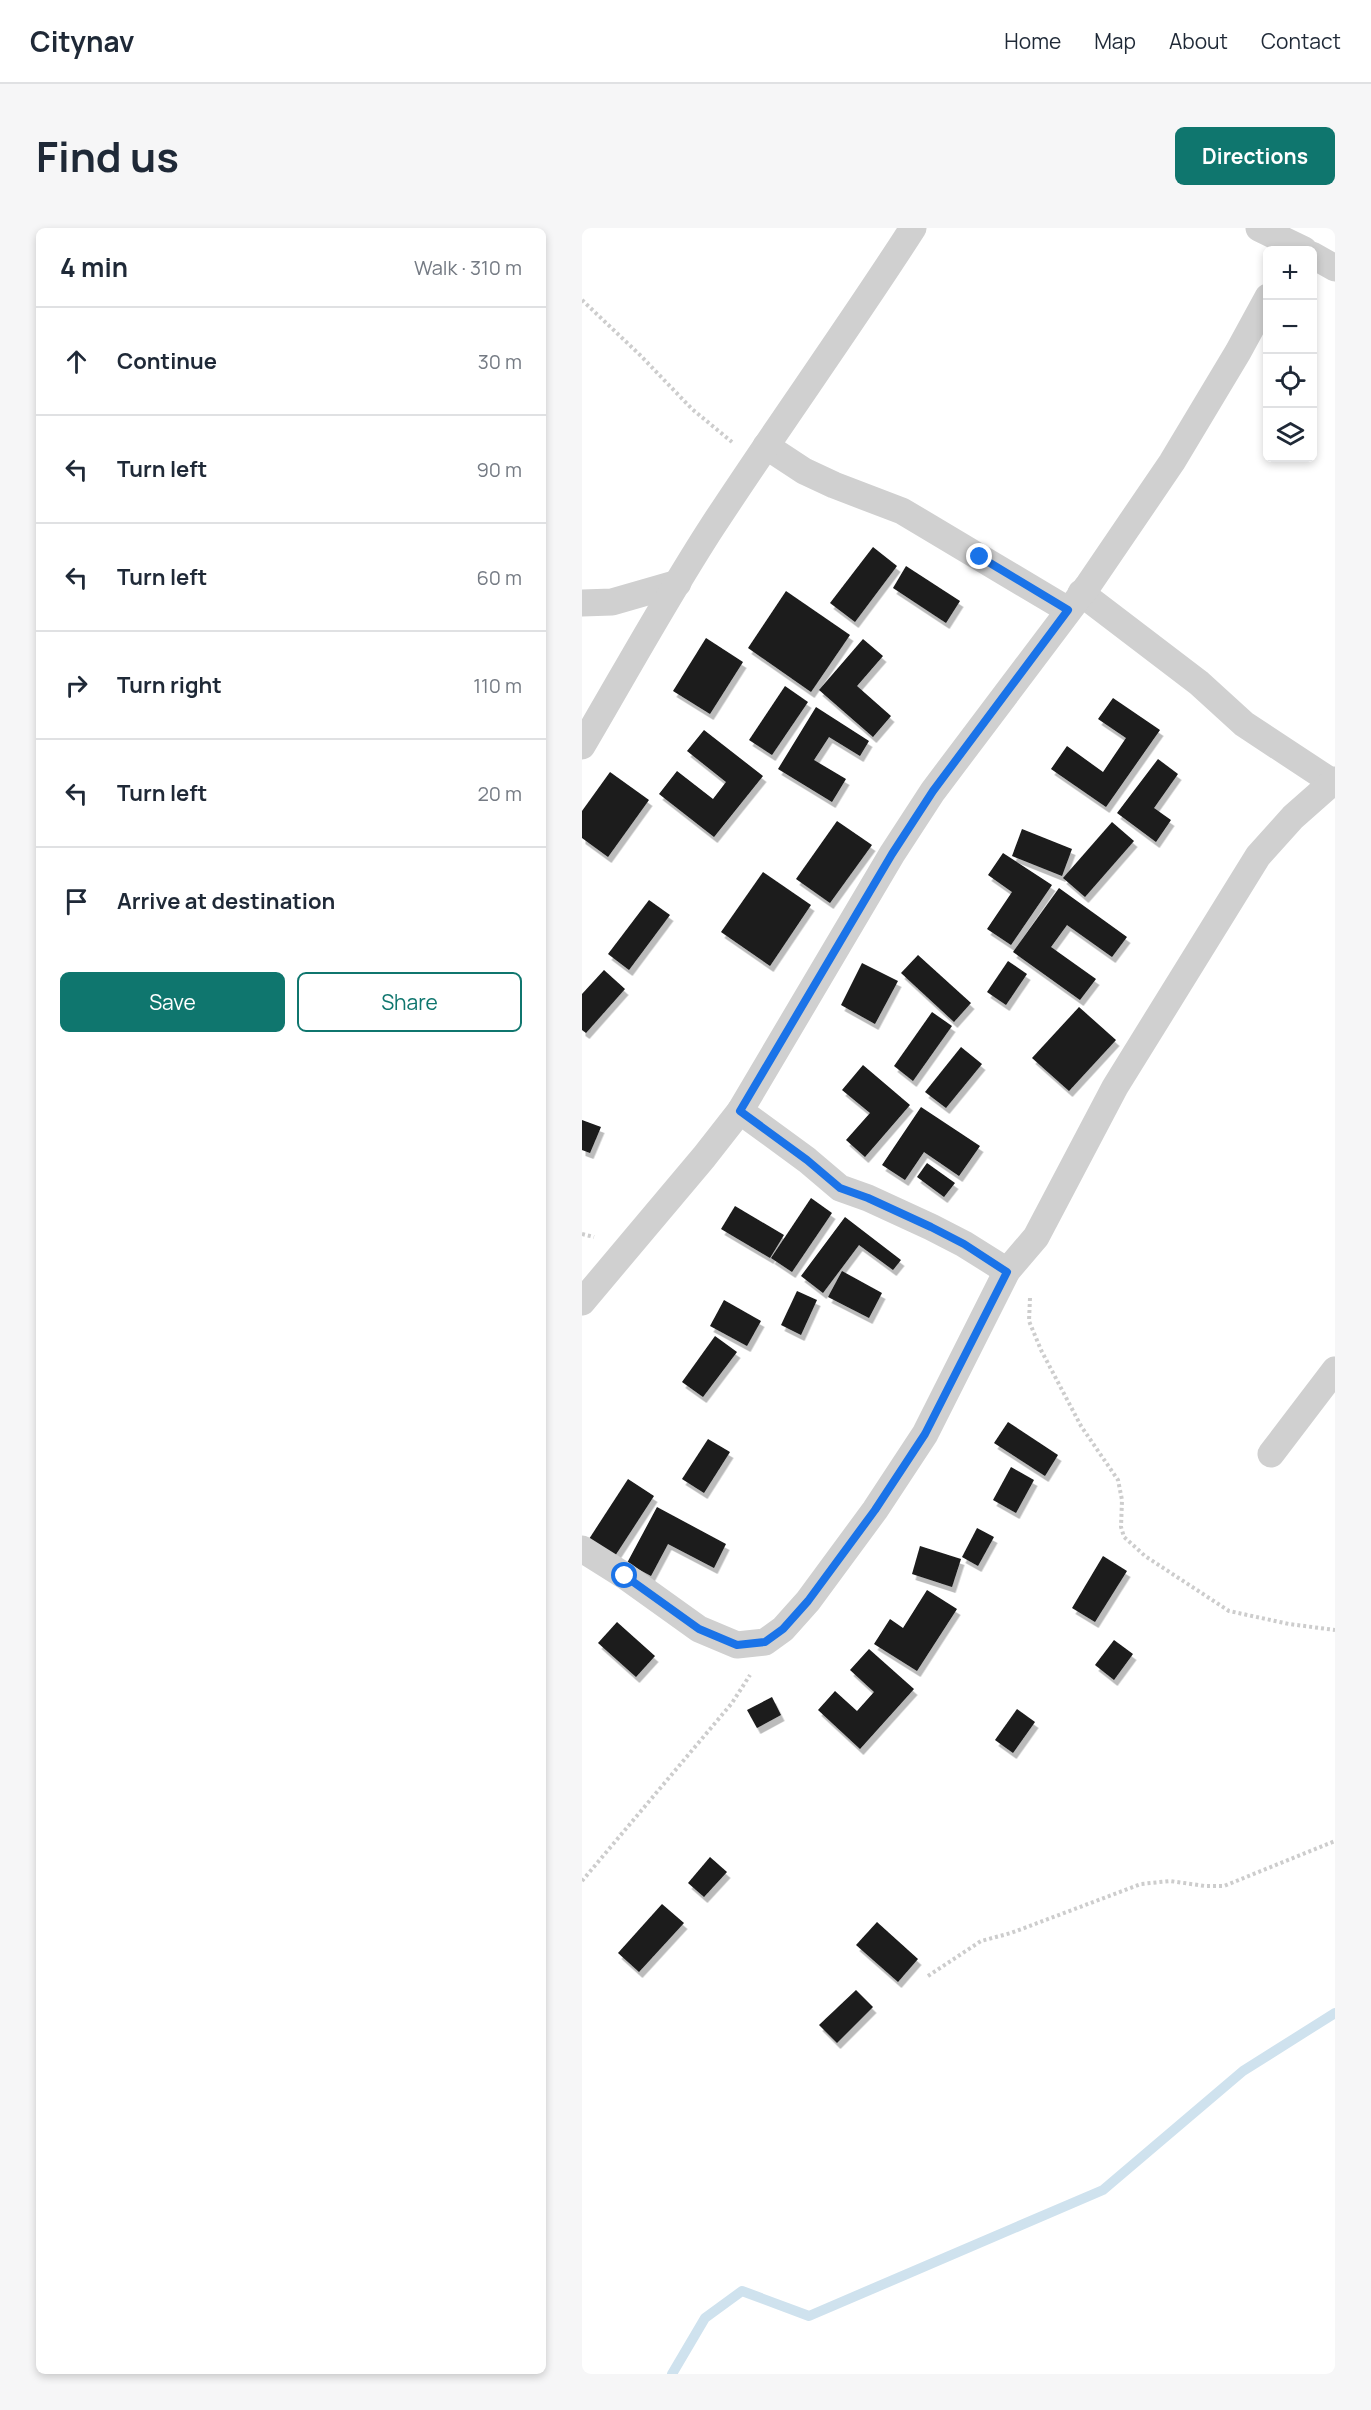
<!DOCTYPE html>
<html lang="en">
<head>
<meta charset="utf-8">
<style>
	:root { --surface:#fff; --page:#f6f6f7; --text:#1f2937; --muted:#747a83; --line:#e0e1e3; --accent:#0f766e }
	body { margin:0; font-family:Manrope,sans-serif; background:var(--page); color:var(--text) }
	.controls { position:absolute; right:18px; top:18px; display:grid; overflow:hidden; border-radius:9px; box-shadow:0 3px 9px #0003 }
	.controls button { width:54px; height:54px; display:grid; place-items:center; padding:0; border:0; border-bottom:2px solid var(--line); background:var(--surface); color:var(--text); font:30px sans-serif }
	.stop { position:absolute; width:18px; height:18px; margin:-14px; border:4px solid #1a73e8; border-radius:50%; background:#fff }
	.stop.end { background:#1a73e8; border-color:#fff; box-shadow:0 2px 6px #0008 }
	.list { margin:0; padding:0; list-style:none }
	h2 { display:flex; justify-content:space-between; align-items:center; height:78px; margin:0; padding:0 24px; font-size:26px }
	h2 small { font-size:20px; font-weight:400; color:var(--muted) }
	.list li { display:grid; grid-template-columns:39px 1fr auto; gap:18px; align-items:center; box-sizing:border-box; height:108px; padding:0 24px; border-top:2px solid var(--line) }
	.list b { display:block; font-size:22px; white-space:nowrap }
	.list em { font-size:20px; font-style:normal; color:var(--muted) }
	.actions { display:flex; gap:12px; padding:18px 24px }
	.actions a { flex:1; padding:14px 0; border:2px solid var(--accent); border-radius:9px; text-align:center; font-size:21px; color:var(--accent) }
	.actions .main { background:var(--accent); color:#fff }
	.icon { flex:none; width:33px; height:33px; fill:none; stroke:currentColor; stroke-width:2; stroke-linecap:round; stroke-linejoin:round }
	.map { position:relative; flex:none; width:753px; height:2146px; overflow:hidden; border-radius:9px }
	header { display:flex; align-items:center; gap:36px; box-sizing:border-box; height:84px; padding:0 30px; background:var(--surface); border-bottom:2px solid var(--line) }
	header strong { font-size:28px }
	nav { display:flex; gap:33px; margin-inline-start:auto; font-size:21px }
	.intro { display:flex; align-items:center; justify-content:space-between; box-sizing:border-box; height:144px; padding:0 36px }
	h1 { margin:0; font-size:42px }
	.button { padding:15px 27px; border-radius:9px; background:var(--accent); color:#fff; font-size:21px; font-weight:700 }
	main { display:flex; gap:36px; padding:0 36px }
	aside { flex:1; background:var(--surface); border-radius:9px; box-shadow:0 3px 9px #0003 }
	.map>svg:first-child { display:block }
</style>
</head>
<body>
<header>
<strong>Citynav</strong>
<nav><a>Home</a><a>Map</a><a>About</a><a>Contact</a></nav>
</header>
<div class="intro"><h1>Find us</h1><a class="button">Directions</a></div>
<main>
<aside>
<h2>4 min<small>Walk · 310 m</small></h2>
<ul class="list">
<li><svg class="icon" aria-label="ahead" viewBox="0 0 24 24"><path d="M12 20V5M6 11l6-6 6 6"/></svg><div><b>Continue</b></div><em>30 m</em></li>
<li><svg class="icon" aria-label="left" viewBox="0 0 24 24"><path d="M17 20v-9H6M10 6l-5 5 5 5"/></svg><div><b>Turn left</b></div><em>90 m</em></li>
<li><svg class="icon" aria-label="left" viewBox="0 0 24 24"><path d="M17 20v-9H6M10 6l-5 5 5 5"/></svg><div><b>Turn left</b></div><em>60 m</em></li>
<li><svg class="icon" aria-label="right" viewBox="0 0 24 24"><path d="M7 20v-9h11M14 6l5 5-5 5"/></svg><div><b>Turn right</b></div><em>110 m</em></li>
<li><svg class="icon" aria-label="left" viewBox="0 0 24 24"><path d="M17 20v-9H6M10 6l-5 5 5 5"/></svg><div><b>Turn left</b></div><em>20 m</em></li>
<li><svg class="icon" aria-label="arrive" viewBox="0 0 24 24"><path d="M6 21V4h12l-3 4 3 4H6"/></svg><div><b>Arrive at destination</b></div></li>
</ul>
<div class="actions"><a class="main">Save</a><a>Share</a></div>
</aside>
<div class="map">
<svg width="753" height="2146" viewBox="0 0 753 2146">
	<defs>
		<filter id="shadow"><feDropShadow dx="3.5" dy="6" stdDeviation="0" flood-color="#0004"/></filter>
	</defs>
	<rect width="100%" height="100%" fill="#fff"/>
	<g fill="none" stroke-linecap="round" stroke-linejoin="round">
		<polyline stroke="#cfe2ee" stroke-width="10" points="90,2146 123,2090 160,2063 227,2088 521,1962 661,1843 753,1785"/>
	</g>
	<g fill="#1a1a1a" filter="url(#shadow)">
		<polygon points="291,319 315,338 273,394 248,375"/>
		<polygon points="324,338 378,373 364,395 311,360"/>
		<polygon points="204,363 268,407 229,464 166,420"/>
		<polygon points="124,410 161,434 128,486 91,463"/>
		<polygon points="281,411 301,428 275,458 309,488 291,509 237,462"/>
		<polygon points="203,458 226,474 190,527 167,512"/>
		<polygon points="531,470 578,502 524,579 469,541 485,518 521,544 544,510 516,491"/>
		<polygon points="234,479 287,513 278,528 247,509 232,532 264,551 250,574 196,541"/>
		<polygon points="122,502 181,548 132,609 77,566 95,543 131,571 144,554 105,523"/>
		<polygon points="576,531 596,546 572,580 589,592 574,614 535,585"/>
		<polygon points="28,544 67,572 26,629 0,610 0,583"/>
		<polygon points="255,593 290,617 248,675 214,651"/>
		<polygon points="530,594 552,613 503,669 481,650"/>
		<polygon points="440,601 490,621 480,648 430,628"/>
		<polygon points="421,625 470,657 429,717 405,701 430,664 406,647"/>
		<polygon points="181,644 229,677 188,738 139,704"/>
		<polygon points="477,660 545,709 530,729 485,697 469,719 514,751 498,772 431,724"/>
		<polygon points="67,672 88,687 47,742 26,726"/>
		<polygon points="336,727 389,775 372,794 319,745"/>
		<polygon points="426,733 445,746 424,777 405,764"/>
		<polygon points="280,735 316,753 293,796 259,777"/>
		<polygon points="22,742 43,761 4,805 0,802 0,766"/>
		<polygon points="497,779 534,812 487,863 450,830"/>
		<polygon points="350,784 370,798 331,853 312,838"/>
		<polygon points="379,819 400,836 364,880 343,864"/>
		<polygon points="281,837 328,877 283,929 264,912 288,885 260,862"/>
		<polygon points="339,879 398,918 377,948 342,924 323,952 300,937"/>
		<polygon points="0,892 19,899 8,925 0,922"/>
		<polygon points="345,935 373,955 362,969 335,949"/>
		<polygon points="229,970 250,985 210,1044 189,1030"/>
		<polygon points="153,978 202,1007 188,1030 139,1001"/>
		<polygon points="263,989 319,1032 311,1042 277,1017 241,1065 219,1048"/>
		<polygon points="260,1043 300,1065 287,1090 246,1069"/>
		<polygon points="215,1063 235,1072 219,1107 199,1097"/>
		<polygon points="142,1072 179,1093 165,1118 128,1098"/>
		<polygon points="133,1108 155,1124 121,1169 100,1154"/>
		<polygon points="426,1194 476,1227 463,1248 412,1215"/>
		<polygon points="126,1211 148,1224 122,1265 100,1251"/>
		<polygon points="429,1239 452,1252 434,1285 411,1272"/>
		<polygon points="46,1251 72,1268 33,1328 7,1311"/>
		<polygon points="75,1279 144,1316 132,1340 86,1316 69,1348 45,1335"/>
		<polygon points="395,1300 412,1309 396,1338 380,1329"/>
		<polygon points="338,1318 379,1331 370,1359 330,1346"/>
		<polygon points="521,1328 545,1343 513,1394 490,1380"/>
		<polygon points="345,1362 375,1381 335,1443 292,1416 308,1391 321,1400"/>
		<polygon points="35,1394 73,1428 54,1449 16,1415"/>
		<polygon points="532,1412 551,1426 532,1452 513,1437"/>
		<polygon points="287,1421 332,1461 278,1521 236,1482 253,1463 275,1483 292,1464 268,1442"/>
		<polygon points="190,1469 199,1487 175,1500 165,1482"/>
		<polygon points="435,1481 453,1494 431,1525 413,1512"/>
		<polygon points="128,1629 145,1644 122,1669 106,1655"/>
		<polygon points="80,1676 102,1695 57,1744 36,1725"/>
		<polygon points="295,1694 336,1731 316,1754 274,1717"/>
		<polygon points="274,1762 291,1779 255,1815 237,1797"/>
	</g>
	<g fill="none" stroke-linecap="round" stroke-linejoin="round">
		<g stroke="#cdcdcd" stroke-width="4" stroke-dasharray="3 3" stroke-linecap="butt">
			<polyline points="0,72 58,127 110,181 150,214"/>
			<polyline points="0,1006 12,1009"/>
			<polyline points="448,1070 447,1093 459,1122 499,1198 536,1252 540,1272 539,1299 542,1309 563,1328 647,1383 707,1396 753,1402"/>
			<polyline points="0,1653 150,1475 168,1447"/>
			<polyline points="346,1748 399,1713 429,1705 559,1656 588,1653 623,1658 642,1658 753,1613"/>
		</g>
		<g stroke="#d0d0d0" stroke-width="27">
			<polyline points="677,0 722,22"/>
			<polyline points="730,27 753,40"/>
			<polyline points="184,218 222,243 252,257 320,283 486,382"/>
			<polyline points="499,365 617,455 662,496 753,556"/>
			<polyline points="0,375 30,374 96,355"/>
			<path d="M0,518c43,-73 84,-148 130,-219 66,-101 136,-198 201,-299"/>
			<polyline points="158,883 225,932 258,960 286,970 349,999 382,1016 425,1043"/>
			<polyline points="0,1074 122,929 158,883 310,626 351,563 507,356 590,234 656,124 686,69"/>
			<polyline points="689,1226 753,1142"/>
			<polyline points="0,1321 43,1348 117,1401 155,1417 183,1414 201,1401 226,1373 293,1282 343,1206 425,1043 454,1009 533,859 676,628 711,589 753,552"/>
		</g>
	</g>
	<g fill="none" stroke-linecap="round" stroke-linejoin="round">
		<polyline stroke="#1a73e8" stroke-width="8" points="43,1348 117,1401 155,1417 183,1414 201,1401 226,1373 293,1282 343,1206 425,1044 382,1016 349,999 286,970 258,960 225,932 158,883 310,626 351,563 486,382 398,329"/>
	</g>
</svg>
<div class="controls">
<button>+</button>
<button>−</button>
<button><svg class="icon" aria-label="locate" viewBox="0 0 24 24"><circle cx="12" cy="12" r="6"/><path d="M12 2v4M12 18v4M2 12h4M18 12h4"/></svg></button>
<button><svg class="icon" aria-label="layers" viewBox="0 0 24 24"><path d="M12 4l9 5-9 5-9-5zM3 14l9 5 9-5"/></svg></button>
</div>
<div class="stop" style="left:43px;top:1348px"></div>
<div class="stop end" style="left:398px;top:329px"></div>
</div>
</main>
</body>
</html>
